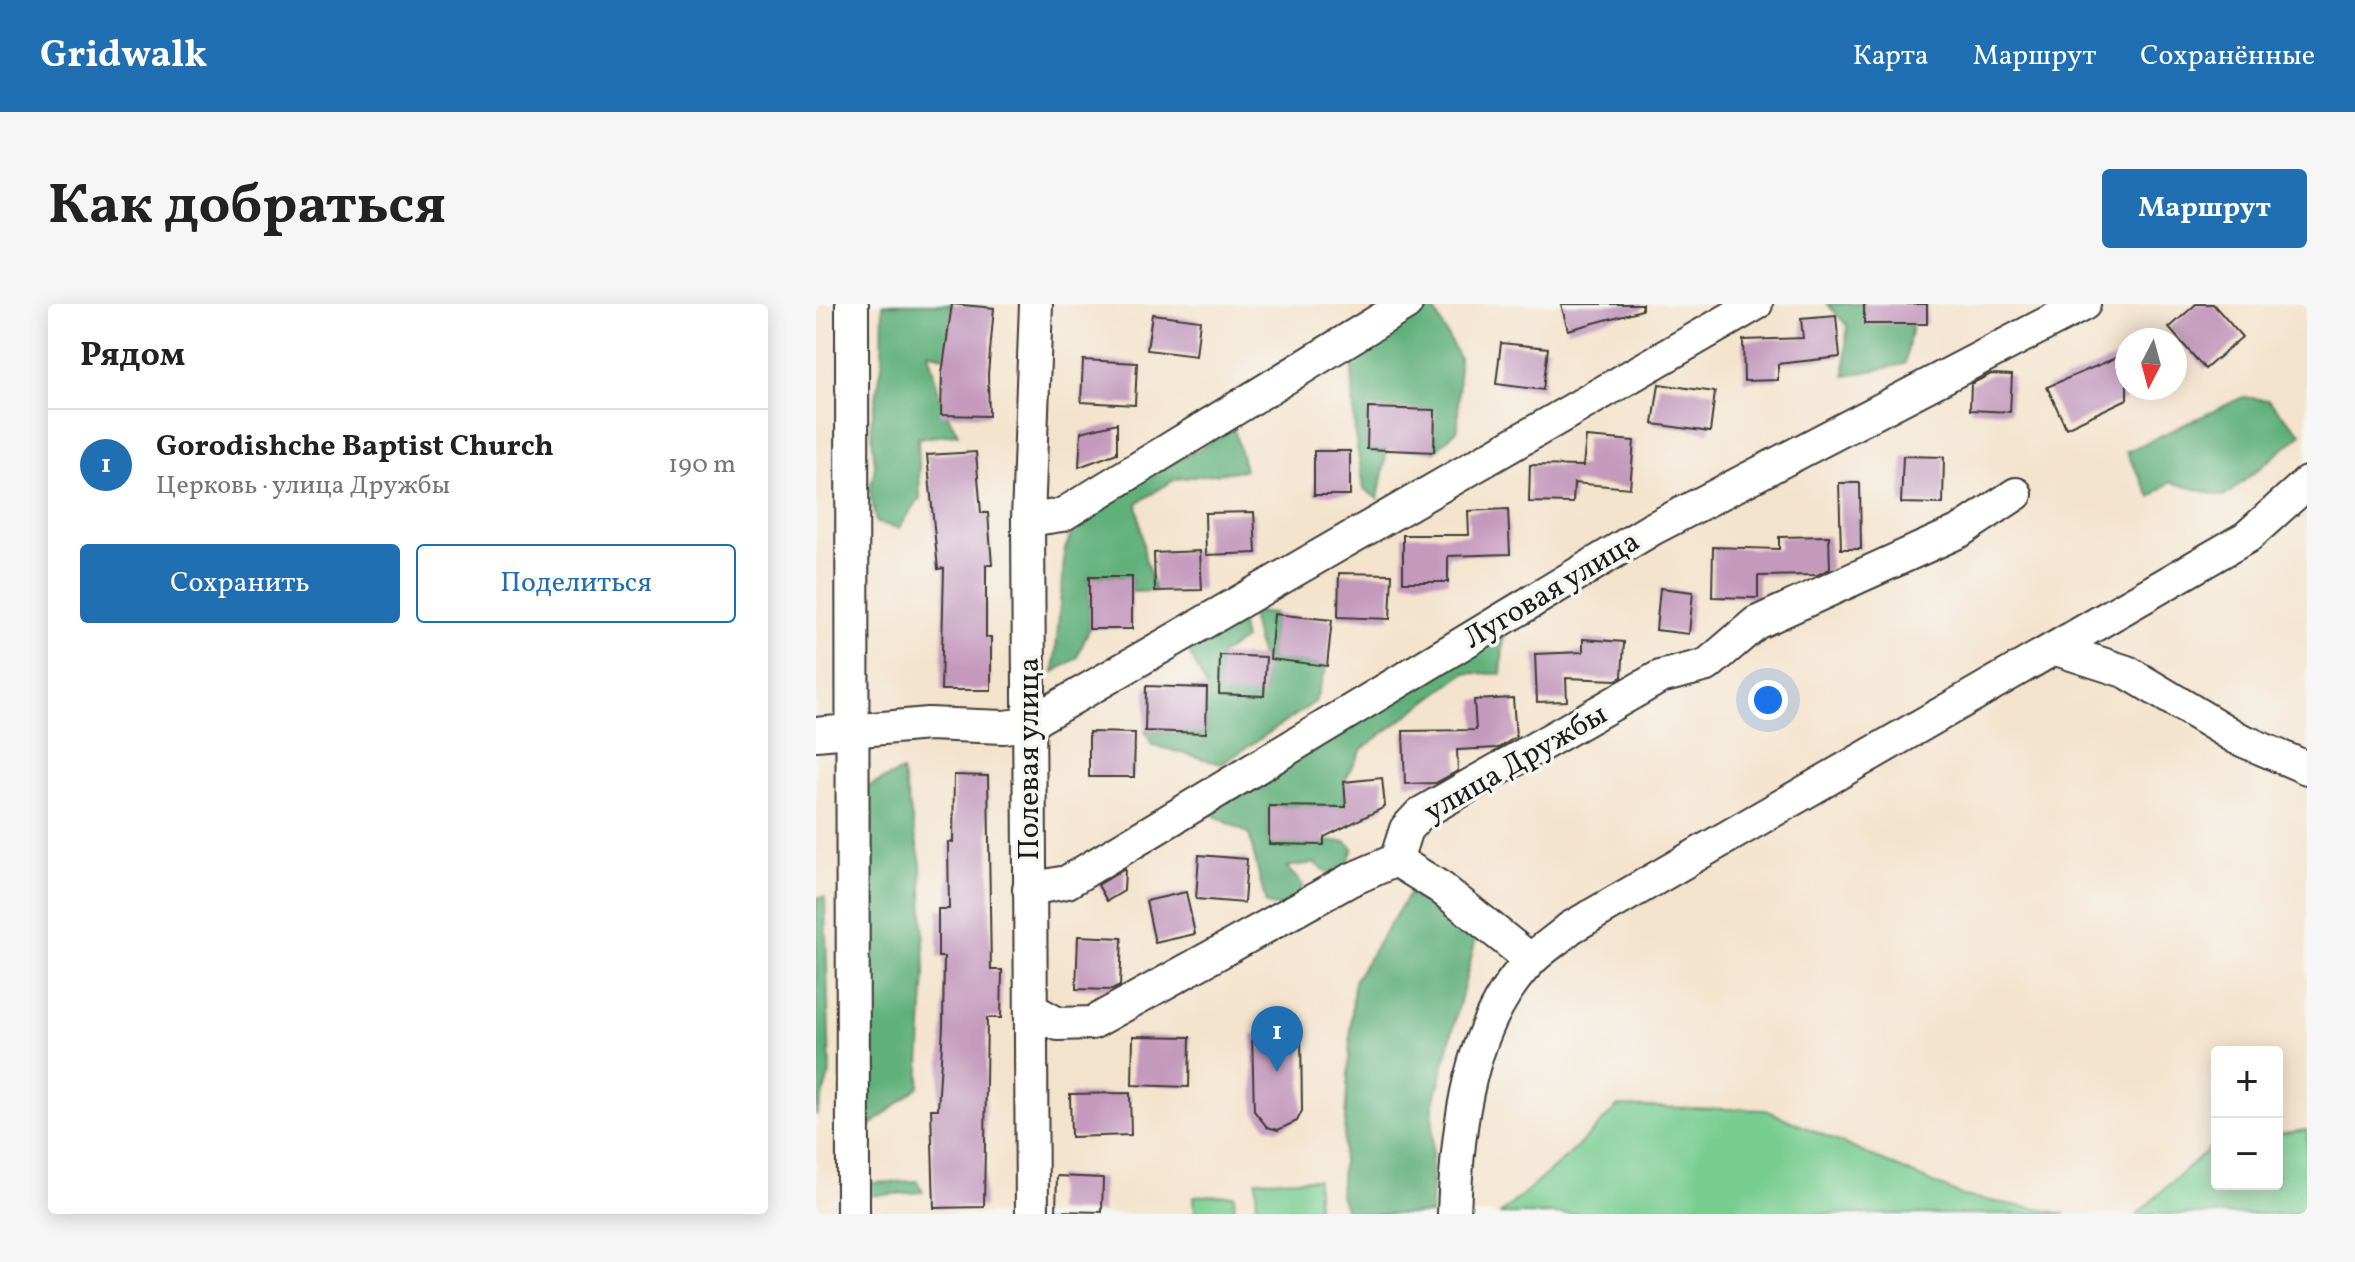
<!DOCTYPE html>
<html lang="ru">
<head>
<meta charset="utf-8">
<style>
	:root { --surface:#fff; --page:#f6f6f6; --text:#222; --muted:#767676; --line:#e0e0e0; --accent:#1f6fb2 }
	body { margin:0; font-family:Vollkorn,serif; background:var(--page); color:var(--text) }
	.controls { position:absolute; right:24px; bottom:24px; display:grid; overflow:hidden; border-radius:8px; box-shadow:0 4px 20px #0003 }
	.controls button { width:72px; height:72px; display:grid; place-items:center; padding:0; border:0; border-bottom:2px solid var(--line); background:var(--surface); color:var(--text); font:40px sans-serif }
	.compass { position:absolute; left:1299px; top:24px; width:72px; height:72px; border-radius:50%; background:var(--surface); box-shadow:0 4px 20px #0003; rotate:186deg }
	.you { position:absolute; left:952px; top:396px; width:28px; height:28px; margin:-20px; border:6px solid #fff; border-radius:50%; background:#1a73e8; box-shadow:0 0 0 12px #1a73e833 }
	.badge { display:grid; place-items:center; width:52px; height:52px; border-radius:50%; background:var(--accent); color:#fff; font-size:26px; font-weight:700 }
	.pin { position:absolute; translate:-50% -66px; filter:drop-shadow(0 2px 4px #0008) }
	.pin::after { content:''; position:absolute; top:42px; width:28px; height:24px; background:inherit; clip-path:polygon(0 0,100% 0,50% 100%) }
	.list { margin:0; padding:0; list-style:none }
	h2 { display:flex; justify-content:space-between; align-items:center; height:104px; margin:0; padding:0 32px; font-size:34px }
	h2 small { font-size:26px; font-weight:400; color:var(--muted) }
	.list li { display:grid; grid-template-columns:52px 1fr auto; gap:24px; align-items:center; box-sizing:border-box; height:112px; padding:0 32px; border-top:2px solid var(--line) }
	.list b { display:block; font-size:30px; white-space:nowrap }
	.list p { margin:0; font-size:26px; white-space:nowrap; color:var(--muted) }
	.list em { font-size:26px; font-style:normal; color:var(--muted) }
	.actions { display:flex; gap:16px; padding:24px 32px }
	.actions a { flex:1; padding:18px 0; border:2px solid var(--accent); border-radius:8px; text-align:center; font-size:28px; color:var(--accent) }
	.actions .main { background:var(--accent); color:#fff }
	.map { position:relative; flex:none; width:1491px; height:910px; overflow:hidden; border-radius:8px }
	header { display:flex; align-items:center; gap:48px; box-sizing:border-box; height:112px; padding:0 40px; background:var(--accent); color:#fff }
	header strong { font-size:38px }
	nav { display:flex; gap:44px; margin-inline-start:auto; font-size:28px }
	.intro { display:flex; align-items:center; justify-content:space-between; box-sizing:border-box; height:192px; padding:0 48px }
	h1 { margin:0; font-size:56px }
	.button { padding:20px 36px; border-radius:8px; background:var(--accent); color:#fff; font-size:28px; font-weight:700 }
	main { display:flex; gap:48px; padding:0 48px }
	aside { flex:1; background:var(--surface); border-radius:8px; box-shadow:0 4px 20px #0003 }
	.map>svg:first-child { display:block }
</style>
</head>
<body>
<header>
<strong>Gridwalk</strong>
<nav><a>Карта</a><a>Маршрут</a><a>Сохранённые</a></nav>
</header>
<div class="intro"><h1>Как добраться</h1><a class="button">Маршрут</a></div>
<main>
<aside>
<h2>Рядом<small></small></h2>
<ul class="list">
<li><span class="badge">1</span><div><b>Gorodishche Baptist Church</b><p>Церковь · улица Дружбы</p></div><em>190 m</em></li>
</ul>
<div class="actions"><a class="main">Сохранить</a><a>Поделиться</a></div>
</aside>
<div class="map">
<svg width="1491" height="910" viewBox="0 0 1491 910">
	<rect width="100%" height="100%" fill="#f6f6f2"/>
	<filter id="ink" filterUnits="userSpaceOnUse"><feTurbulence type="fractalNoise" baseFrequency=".0125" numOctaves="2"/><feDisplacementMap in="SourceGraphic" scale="16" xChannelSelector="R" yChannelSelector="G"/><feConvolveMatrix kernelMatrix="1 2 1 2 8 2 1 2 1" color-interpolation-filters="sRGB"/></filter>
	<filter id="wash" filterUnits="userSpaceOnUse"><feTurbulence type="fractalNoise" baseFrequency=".006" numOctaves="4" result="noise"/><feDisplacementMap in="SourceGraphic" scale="32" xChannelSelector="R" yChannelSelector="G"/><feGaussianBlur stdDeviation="1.8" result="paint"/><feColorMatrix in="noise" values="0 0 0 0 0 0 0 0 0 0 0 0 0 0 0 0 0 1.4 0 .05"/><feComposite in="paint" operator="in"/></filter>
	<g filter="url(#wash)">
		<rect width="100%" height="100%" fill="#f4e3cc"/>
		<g fill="#77cc8f" stroke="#4a7456" stroke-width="2">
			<polygon points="802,802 950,806 1147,892 1250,910 684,910 755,849"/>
			<polygon points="1491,826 1491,910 1321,910 1398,840 1401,839 1401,880 1461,880 1461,830"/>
			<polygon points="501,875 501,906 441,907 440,876"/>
			<polygon points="418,891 419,910 379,910 378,892"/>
		</g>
		<g fill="#61b07a" stroke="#3e664b" stroke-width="2">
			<polygon points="67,0 136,0 130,53 112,48 126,101 142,130 102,134 104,194 83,224 60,219 54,186 59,163 55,120 66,62"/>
			<polygon points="1011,0 1048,0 1049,20 1098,11 1089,60 1029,72 1031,21"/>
			<polygon points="616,2 643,54 642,125 618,148 552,104 551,145 571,146 562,195 548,185 539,131 536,63 550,24"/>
			<polygon points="1427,93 1452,96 1486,130 1408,193 1354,178 1335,193 1310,148"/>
			<polygon points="418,125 429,166 360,175 321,199 329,254 339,287 316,288 316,273 273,273 273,325 261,354 238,368 249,245 263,213"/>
			<polygon points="434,307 458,310 454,355 511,362 499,398 406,460 336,441 329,427 390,428 391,384 372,346 423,313 428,335 404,351 403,389 448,391 449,370"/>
			<polygon points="688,328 685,370 649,369 546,445 528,478 532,521 519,521 508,503 453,502 453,540 529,537 537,544 525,577 498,559 470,563 487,581 474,605 450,600 433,530 378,501"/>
			<polygon points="86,467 105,559 109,667 103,782 49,826 50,879 101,877 107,888 50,892 54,910 43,910 36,490"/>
			<polygon points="593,590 662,627 617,803 615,910 531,910 524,891 538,677"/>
			<polygon points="9,593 14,769 0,812 0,594"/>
		</g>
		<g id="blocks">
			<g fill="#c399bc">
				<polygon points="136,0 178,4 172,70 173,112 125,111 126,69"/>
				<polygon points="745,0 826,0 826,6 752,26"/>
				<rect x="1048" y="0" width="63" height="20"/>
				<polygon points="1380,0 1397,0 1426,33 1389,65 1353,24"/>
				<polygon points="336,10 384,16 380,52 331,46"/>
				<polygon points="1020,12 1024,53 962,60 962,76 928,77 927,36 987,34 985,15"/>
				<polygon points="685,39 732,44 727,86 680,80"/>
				<polygon points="1311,49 1311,95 1250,124 1231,83"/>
				<polygon points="267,56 321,59 319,101 265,98"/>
				<polygon points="1175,70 1196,71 1194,108 1154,106 1155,80"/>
				<polygon points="843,80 899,88 894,128 837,120"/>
				<polygon points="552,104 619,106 618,148 551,145"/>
				<polygon points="301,119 301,149 263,163 265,128"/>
				<polygon points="770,133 818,137 814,184 758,179 757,199 713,198 714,161 767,162"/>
				<rect x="498" y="147" width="36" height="44"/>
				<polygon points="160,148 165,209 172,209 176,261 170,261 170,333 175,333 175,386 125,386 128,264 122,265 111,151"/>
				<polygon points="1087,152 1128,153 1127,200 1085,199"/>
				<polygon points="1023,179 1044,179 1045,245 1025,245"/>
				<polygon points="692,205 694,250 632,252 632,278 587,278 587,231 653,231 652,207"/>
				<polygon points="438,208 440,249 390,251 389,209"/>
				<polygon points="1013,232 1014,265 1001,271 942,272 942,294 896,293 897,243 963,245 963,233"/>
				<polygon points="384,247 386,286 339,287 338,249"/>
				<polygon points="523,269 576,270 574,315 522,313"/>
				<rect x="273" y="273" width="43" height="52"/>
				<polygon points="844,284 877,288 873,330 840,326"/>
				<polygon points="458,310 516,316 511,362 454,355"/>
				<polygon points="767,335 808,338 806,373 800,376 750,374 751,397 721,398 719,350 767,348"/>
				<polygon points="404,351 450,353 448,392 403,390"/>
				<polygon points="330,382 391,384 390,429 329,427"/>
				<polygon points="697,394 700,433 682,444 641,446 642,467 620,479 589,480 587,427 660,426 658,396"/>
				<polygon points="273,428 319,429 318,473 273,473"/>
				<polygon points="138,471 172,472 175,666 186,666 185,714 171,714 168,903 118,904 115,805 122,805 127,722 128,653 122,653 122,605 133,605 132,538 137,538"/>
				<polygon points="566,474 569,503 508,533 508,541 453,540 453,502 530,503 528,478"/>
				<polygon points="383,551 431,555 428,599 380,595"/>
				<polygon points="309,565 308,587 291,597 282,581"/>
				<polygon points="370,588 379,630 339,639 330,597"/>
				<polygon points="262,632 306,634 304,682 296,686 260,685"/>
				<polygon points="451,715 472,715 472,729 485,729 486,807 481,817 462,826 451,823 438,807 436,730 452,730"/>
				<polygon points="317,732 374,733 373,783 316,781"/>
				<polygon points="314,789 315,831 255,833 254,790"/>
				<polygon points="241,872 287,874 286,908 240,907"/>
			</g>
		</g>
	</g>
	<g filter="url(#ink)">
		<use href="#blocks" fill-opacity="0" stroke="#3c3a36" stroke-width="2"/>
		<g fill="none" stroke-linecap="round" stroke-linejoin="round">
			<defs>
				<g id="minor">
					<polyline points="36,0 37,910"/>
					<polyline points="212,216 246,211 590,0"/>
					<polyline points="1240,345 1311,368 1421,434 1491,464"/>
					<polyline points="0,430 112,420 188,423 212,420 940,0"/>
					<polyline points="580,556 625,584 715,656"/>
					<polyline points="213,585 251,578 836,225 1268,0"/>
					<polyline points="215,705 242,720 276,719 534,576 580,556 590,525 604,510 844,373 891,361 940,319 1144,227 1200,190"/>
					<polyline points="216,910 212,216 220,0"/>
					<path d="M638,910c3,-85 14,-191 78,-255 11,-11 26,-20 38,-31l677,-391 60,-54"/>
				</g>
			</defs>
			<use href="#minor" stroke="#3c3a36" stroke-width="36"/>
			<use href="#minor" stroke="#fff" stroke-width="32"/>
		</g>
	</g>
	<g text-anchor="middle" stroke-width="7" stroke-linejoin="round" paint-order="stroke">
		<g font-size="30" fill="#1c1c1c" stroke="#f6f6f2">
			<text transform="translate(735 285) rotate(-31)" y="10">Луговая улица</text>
			<text transform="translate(212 455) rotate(-90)" y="10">Полевая улица</text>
			<text transform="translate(699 458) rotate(-30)" y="10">улица Дружбы</text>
		</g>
	</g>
</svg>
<div class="controls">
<button>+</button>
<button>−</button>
</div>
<svg class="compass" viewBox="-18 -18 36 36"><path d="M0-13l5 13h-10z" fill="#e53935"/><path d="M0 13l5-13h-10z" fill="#767676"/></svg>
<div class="you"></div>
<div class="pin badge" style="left:461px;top:768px">1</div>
</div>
</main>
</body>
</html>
